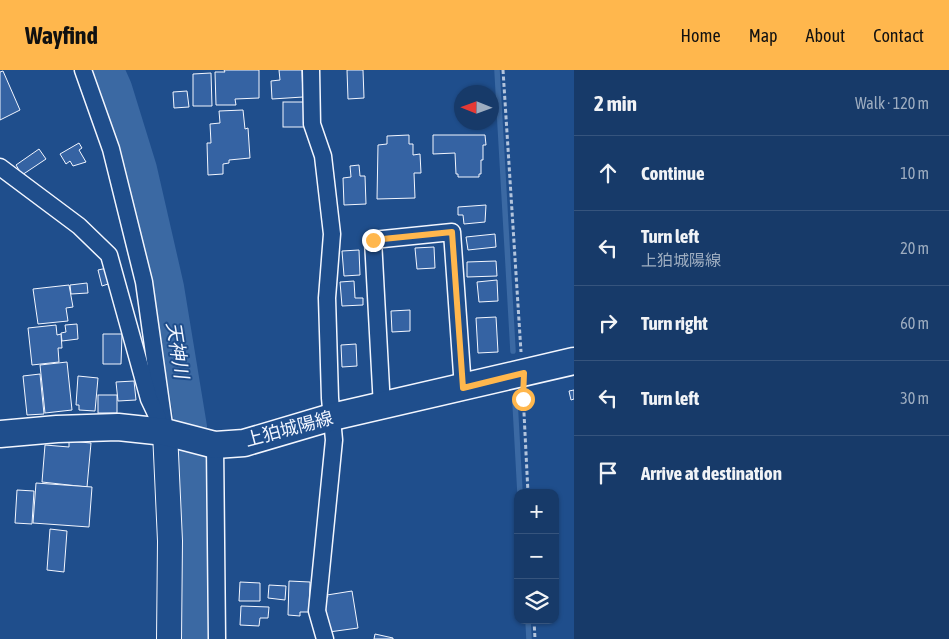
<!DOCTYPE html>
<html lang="en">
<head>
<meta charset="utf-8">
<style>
	:root { --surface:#173a69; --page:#20416f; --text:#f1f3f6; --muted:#9eadc0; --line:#36547d; --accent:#ffb74d }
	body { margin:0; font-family:"Asap Condensed","Noto Sans JP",sans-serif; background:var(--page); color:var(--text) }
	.controls { position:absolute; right:15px; bottom:15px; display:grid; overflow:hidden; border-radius:10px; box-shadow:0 1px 4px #0004 }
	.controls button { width:45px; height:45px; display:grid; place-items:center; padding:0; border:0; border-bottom:1px solid var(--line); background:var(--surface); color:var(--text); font:25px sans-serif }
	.compass { position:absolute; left:454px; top:15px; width:45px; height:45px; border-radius:50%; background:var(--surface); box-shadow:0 1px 4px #0004; rotate:271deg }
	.stop { position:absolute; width:15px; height:15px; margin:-11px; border:4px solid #ffb74d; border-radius:50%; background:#fff }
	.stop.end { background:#ffb74d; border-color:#fff; box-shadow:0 1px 5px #0008 }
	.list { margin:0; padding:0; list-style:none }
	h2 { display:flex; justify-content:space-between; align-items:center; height:65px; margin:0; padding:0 20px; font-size:21px }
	h2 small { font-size:16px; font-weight:400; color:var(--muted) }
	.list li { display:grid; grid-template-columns:32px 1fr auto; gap:15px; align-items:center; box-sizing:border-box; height:75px; padding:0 20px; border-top:1px solid var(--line) }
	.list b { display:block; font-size:19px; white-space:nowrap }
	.list p { margin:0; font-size:16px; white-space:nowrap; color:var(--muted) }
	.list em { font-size:16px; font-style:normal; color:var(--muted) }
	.icon { flex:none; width:28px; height:28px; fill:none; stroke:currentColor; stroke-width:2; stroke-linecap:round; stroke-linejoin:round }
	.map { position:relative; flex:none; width:574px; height:569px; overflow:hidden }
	header { display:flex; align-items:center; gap:30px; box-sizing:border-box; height:70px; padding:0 25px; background:var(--accent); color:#111 }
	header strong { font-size:24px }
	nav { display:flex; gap:28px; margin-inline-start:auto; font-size:18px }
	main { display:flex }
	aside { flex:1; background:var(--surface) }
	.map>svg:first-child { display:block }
</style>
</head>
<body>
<header>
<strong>Wayfind</strong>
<nav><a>Home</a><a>Map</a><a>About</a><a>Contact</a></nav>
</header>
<main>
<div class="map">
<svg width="574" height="569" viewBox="0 0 574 569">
	<rect width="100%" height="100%" fill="#1f4e8c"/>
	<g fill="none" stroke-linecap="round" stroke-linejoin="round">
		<g stroke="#3b69a3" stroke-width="5.5">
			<polyline points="497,0 513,281"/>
			<polyline points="515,332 520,423"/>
			<polyline points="528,550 529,569"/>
		</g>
		<polyline stroke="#3b69a3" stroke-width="32" points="108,0 116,18 141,99 168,217 191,357 198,569"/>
	</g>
	<g fill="#3563a3" stroke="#f2f6ff">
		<polygon points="224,0 259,0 259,28 235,29 236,35 216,35 215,2 225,2"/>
		<polygon points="279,0 302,0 303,27 272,29 271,11 280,10"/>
		<polygon points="347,0 363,0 364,28 348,29"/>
		<polygon points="3,1 20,40 0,50 0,2"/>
		<polygon points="211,3 212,36 193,36 193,4"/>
		<polygon points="187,21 189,37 174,38 173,22"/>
		<rect x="283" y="32" width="21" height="25"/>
		<polygon points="243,40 245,59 248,58 250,88 229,90 229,93 223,94 223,104 208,105 207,73 211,73 210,54 220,53 219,41"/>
		<polygon points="409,65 409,74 413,74 413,85 420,84 421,103 414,103 415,128 377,129 378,75 387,74 387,66"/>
		<polygon points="433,65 485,65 486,75 483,75 483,90 481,90 481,104 479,104 479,107 458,107 458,104 456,104 455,83 433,84"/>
		<polygon points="79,73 82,78 79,80 86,92 73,96 70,91 66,94 60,84"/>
		<polygon points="39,79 46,89 22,105 16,95"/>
		<polygon points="359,95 360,106 365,106 366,134 344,135 343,108 351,107 350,96"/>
		<polygon points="486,135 485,152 464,154 463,145 458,145 458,137"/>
		<polygon points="495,164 496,177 468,180 466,167"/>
		<polygon points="434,177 435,198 417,199 415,178"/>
		<polygon points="359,180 360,205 344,206 342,181"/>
		<polygon points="496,191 497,206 467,207 467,192"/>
		<polygon points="107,198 111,213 102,216 98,200"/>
		<polygon points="497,210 498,231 479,232 477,212"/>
		<polygon points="354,211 355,228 363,228 363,235 342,236 340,212"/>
		<polygon points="87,213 88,223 71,224 70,215"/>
		<polygon points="69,215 73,237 66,238 68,251 38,254 33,219"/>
		<polygon points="410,240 410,261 392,262 391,241"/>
		<polygon points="496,247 498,282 478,283 476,248"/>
		<polygon points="77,254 78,269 62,271 61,263 66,262 65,255"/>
		<polygon points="56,255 57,265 61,264 62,278 58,278 59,292 32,295 28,258"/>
		<polygon points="103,264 122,264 121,294 103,294"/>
		<polygon points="356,274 357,296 342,297 341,275"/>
		<polygon points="67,292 72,340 45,343 40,295"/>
		<polygon points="40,304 44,344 27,345 23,306"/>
		<polygon points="78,306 98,308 95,341 79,340 79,335 76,335"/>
		<polygon points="134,311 136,330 118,331 116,312"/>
		<polygon points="574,320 574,329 571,330 569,321"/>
		<rect x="98" y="325" width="19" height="18"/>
		<polygon points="69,371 91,373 87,417 42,412 45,375 69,377"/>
		<polygon points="36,413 92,417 89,457 33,453"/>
		<polygon points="17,420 34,421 32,454 15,453"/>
		<polygon points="50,459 67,461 64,502 47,500"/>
		<polygon points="289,511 310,512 309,542 300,542 300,546 288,545"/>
		<polygon points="240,512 260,513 260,531 239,531"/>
		<polygon points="269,515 286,516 285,530 268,528"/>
		<polygon points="352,521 358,558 329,562 324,528 328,527 327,525"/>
		<polygon points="241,536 269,537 268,548 260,548 259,556 240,555"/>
		<polygon points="375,564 393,568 393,569 374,569"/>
	</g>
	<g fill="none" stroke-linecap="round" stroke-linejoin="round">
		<defs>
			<g id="street">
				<polyline points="83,0 111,79 144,212 165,362"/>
				<polyline points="311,0 312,54 323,86 332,164 327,228 330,328 334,370 317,541 325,569"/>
				<polyline points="0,97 79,156 109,185 149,329 158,348"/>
				<polyline points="382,337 373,170 452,162 463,318"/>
				<polyline points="215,375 217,569"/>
			</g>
			<polyline id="secondary" points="165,362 170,471 169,569"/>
			<polyline id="primary" points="0,364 57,359 118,357 165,362 215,375 244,373 332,347 574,291"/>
		</defs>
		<use href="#street" stroke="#f2f6ff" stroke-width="19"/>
		<use href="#secondary" stroke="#f2f6ff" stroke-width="26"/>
		<use href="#primary" stroke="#f2f6ff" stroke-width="29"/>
		<g stroke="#b3c4dc" stroke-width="3" stroke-dasharray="4 2.5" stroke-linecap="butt">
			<polyline points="503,0 521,282"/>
			<polyline points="523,323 528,423"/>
			<polyline points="534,550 535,569"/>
		</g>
		<use href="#street" stroke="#1f4e8c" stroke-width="16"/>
		<use href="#secondary" stroke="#1f4e8c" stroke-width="24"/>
		<use href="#primary" stroke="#1f4e8c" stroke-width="26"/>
	</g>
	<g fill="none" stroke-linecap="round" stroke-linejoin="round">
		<polyline stroke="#ffb74d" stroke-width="6" points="373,170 452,162 463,318 524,303 523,329"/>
	</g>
	<g text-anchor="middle" stroke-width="4" stroke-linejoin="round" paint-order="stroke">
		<g font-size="18" fill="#f2f6ff" stroke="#1f4e8c">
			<text transform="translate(289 359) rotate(-15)" y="6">上狛城陽線</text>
		</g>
		<g font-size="19" font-style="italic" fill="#f2f6ff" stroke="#1f4e8c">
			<text transform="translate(178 280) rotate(81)" y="7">天神川</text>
		</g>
	</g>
</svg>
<div class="controls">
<button>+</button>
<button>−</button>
<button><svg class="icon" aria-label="layers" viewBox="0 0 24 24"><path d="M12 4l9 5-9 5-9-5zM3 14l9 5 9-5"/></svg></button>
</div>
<svg class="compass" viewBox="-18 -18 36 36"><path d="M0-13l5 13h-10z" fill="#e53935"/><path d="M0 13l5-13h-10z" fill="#9eadc0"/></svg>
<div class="stop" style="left:523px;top:329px"></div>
<div class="stop end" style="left:373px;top:170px"></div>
</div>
<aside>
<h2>2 min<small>Walk · 120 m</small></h2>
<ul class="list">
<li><svg class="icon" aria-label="ahead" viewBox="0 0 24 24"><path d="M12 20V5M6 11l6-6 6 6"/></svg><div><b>Continue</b></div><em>10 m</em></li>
<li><svg class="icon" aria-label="left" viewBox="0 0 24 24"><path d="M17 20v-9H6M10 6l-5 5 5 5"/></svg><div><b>Turn left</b><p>上狛城陽線</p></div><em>20 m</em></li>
<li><svg class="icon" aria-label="right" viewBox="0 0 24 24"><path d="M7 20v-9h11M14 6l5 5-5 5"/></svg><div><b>Turn right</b></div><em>60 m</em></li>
<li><svg class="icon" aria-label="left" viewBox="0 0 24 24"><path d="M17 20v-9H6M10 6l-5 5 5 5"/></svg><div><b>Turn left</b></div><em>30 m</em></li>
<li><svg class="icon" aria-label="arrive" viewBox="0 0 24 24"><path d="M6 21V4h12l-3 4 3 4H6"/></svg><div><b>Arrive at destination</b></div></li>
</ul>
</aside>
</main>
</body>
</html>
